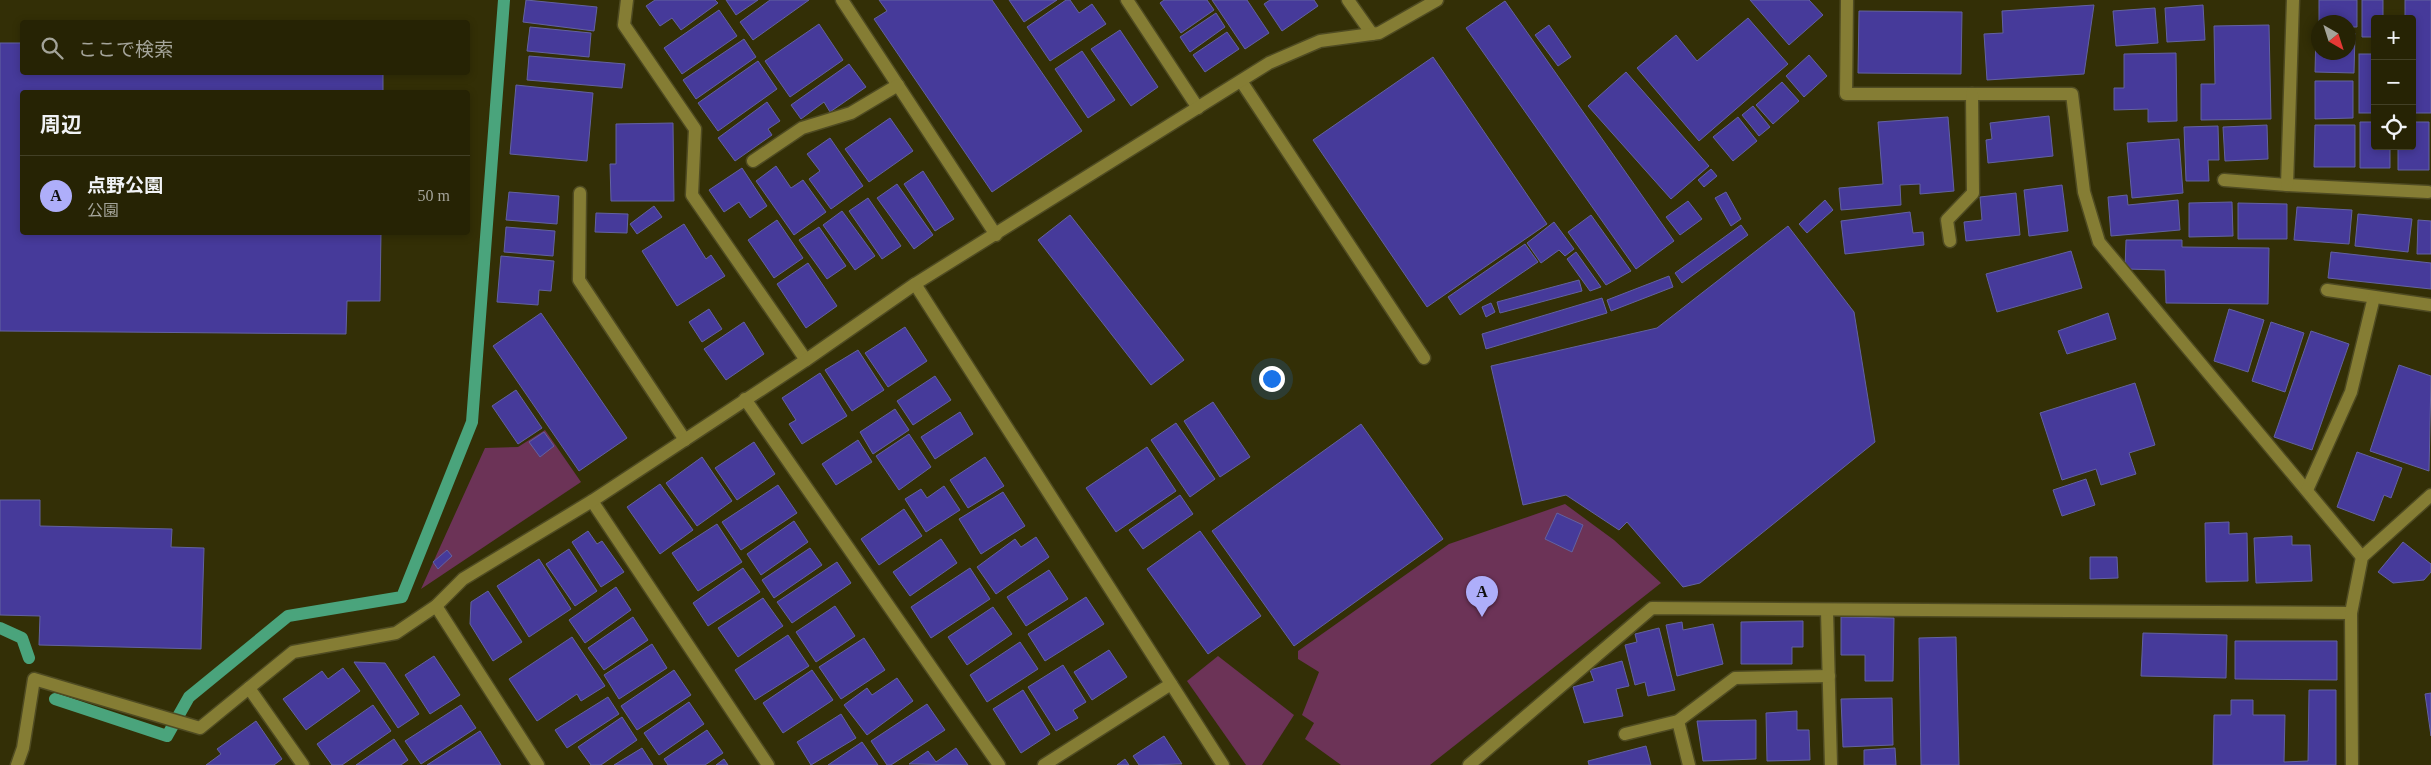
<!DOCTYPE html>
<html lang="ja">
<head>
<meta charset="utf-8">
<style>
	:root { --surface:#262304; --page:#322f13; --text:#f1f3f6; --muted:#a4a49a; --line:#424026; --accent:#aeaefa }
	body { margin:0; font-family:"Times New Roman","Noto Sans JP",serif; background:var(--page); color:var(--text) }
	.controls { position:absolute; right:15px; top:15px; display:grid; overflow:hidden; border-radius:5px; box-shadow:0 2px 8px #0003 }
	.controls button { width:45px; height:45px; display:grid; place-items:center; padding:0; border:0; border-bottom:1px solid var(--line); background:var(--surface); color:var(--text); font:25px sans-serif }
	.compass { position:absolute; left:2311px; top:15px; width:45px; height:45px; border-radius:50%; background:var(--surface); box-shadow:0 2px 8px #0003; rotate:141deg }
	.you { position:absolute; left:1271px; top:378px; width:18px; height:18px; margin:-12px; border:4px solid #fff; border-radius:50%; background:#1a73e8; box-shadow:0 0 0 8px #1a73e833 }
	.badge { display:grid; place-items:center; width:32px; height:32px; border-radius:50%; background:var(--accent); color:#111; font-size:16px; font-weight:700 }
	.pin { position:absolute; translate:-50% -41px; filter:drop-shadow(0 1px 2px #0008) }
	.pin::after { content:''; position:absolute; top:26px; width:18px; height:15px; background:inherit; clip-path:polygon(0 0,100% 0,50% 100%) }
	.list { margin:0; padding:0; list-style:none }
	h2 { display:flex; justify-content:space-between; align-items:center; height:65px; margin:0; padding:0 20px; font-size:21px }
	h2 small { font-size:16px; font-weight:400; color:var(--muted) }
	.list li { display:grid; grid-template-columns:32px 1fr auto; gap:15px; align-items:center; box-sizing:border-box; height:80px; padding:0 20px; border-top:1px solid var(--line) }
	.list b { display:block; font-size:19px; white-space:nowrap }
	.list p { margin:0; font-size:16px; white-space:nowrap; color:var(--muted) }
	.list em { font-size:16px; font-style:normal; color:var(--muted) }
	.icon { flex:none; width:28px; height:28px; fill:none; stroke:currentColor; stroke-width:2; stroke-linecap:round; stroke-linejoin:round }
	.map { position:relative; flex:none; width:2431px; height:765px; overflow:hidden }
	.search { position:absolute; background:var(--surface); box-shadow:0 2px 8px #0003; left:20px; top:20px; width:450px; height:55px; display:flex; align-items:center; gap:12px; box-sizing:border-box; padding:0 18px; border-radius:5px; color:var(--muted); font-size:19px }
	.panel { position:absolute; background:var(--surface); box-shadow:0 2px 8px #0003; left:20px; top:90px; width:450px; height:145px; border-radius:5px }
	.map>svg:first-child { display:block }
</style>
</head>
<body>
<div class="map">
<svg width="2431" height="765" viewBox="0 0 2431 765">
	<rect width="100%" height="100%" fill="#332f06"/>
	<g fill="#6c3357">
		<polygon points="545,430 581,482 421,589 485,448 518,447"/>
		<polygon points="1565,504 1614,540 1661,583 1430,765 1341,765 1305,739 1314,723 1302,715 1319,672 1298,659 1298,651 1449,544"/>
		<polygon points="1218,656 1294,715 1262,765 1246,765 1187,681"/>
	</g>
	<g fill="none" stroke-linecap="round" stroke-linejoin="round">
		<g stroke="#4aa47c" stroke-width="12">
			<polyline points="0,628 22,638 29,658"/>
			<polyline points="55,699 167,736 189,697 288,616 402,597 472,422 504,0"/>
		</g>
	</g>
	<g fill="#463a9a" stroke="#6362a0">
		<polygon points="526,0 597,7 594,31 523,22"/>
		<polygon points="655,0 715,0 718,3 681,30 672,18 660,26 646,6"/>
		<polygon points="726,0 758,0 736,15"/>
		<polygon points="770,0 809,0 753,40 740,22"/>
		<polygon points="879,0 992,0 1082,131 992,192 874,19 887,11"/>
		<polygon points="1009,0 1057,0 1024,22"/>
		<polygon points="1066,0 1070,0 1079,13 1092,4 1106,24 1050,61 1027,27"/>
		<polygon points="1164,0 1207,0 1214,10 1181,33 1160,3"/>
		<polygon points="1212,0 1247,0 1269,33 1245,49"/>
		<polygon points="1270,0 1314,0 1318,6 1282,31 1264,4"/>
		<polygon points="1750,0 1809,0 1823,15 1789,45"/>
		<polygon points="2319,0 2357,0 2357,27 2348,27 2348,22 2319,22"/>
		<polygon points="2362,0 2383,0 2383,19 2375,19 2375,37 2362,37"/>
		<polygon points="2405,0 2431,0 2431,113 2412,113 2412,19 2405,19"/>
		<polygon points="1505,1 1674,241 1636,269 1466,28"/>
		<polygon points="2094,5 2084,74 1987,80 1984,34 2003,33 2002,11"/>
		<polygon points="2203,5 2205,40 2167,42 2165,8"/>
		<polygon points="2155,8 2158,43 2116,46 2113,11"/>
		<polygon points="719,10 737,36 682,74 664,48"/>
		<polygon points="1859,11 1962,12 1961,74 1858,73"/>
		<polygon points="1216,13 1225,27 1190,52 1180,37"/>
		<polygon points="1748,18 1788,64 1699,141 1637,68 1676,35 1697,61"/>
		<polygon points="819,24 843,60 790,97 765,61"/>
		<polygon points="1549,25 1571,57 1558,66 1535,35"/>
		<polygon points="2269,25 2271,119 2201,120 2201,84 2215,84 2214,26"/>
		<polygon points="530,27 591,33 589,57 527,51"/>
		<polygon points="1120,30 1158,87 1131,106 1091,49"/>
		<polygon points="1227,32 1239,49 1205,72 1193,55"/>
		<polygon points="2316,33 2318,33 2318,52 2348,52 2348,33 2355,33 2354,73 2315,72"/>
		<polygon points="744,39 756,57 696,99 683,80"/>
		<polygon points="0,43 22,43 22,72 383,72 383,92 22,92 22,232 381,232 380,301 347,301 346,334 0,331"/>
		<polygon points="1082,51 1115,100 1088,118 1055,69"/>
		<polygon points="2176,53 2177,121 2148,122 2148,109 2114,110 2114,88 2124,88 2124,54"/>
		<rect x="2359" y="54" width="16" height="59"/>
		<polygon points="1809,55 1827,76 1804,97 1786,76"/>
		<polygon points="529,56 625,64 622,88 527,80"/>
		<polygon points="1433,57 1547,224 1427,307 1313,140"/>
		<polygon points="758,61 777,89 718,131 698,103"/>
		<polygon points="849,64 866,87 830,112 824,102 801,119 791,105"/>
		<polygon points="1626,72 1709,166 1671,199 1588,106"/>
		<polygon points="2315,81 2353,81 2353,118 2315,119"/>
		<polygon points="1782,82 1799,101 1773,124 1756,105"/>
		<polygon points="516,85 593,93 587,161 510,154"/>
		<polygon points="767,102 780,121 768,129 772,135 735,161 718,138"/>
		<polygon points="1753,106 1770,127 1759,136 1742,115"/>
		<polygon points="2049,116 2053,156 1988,163 1986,140 1992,139 1990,123"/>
		<polygon points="1738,117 1757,141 1733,161 1713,137"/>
		<polygon points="1948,117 1954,191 1920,194 1920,184 1900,185 1901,205 1841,210 1839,188 1883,184 1878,122"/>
		<polygon points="890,118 913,151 869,182 845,149"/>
		<polygon points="2360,122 2375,122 2375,146 2390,146 2390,168 2360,168"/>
		<polygon points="2412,122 2429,122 2429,170 2398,170 2398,146 2412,146"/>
		<polygon points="673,123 674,201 611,201 610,164 616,164 616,124"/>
		<polygon points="2267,125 2268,159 2225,161 2223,127"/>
		<polygon points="2315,125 2355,125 2355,167 2314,167"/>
		<polygon points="2218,126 2219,160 2208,160 2209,181 2186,181 2184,127"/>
		<polygon points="830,138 863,186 831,209 809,179 820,171 807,154"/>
		<polygon points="2179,139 2183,193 2132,198 2127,143"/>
		<polygon points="776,166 791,188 803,180 826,212 794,235 756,181"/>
		<polygon points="742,168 767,206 750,218 739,202 724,212 709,190"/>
		<polygon points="1711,169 1717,176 1704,187 1698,180"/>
		<polygon points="923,171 954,219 935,231 904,184"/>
		<polygon points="897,184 933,235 914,249 877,198"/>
		<polygon points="2062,185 2068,231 2029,236 2024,190"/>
		<polygon points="509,192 559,196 557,224 506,220"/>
		<polygon points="1726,192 1741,219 1731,226 1715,198"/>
		<polygon points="2016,193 2020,235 1966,241 1964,222 1982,220 1980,197"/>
		<polygon points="2127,195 2128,205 2178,200 2180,230 2111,236 2108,197"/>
		<polygon points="868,198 901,246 882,259 849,211"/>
		<polygon points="1825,200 1833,210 1807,233 1799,224"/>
		<polygon points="1688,201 1702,219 1680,235 1666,217"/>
		<polygon points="2232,202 2233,236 2189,237 2189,203"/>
		<polygon points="2238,203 2287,204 2287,239 2238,239"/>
		<polygon points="654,206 662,217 637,234 630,224"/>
		<polygon points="2297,207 2352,210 2349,244 2294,240"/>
		<polygon points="842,211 875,256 855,270 823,225"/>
		<polygon points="1910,212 1913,233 1923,232 1924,245 1845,254 1841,221"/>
		<polygon points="596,213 628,214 627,233 595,232"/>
		<polygon points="2358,214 2412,219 2408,252 2355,246"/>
		<polygon points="1070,215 1184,360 1151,385 1038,240"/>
		<polygon points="1591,215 1631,271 1606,285 1568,232"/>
		<polygon points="777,220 803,258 774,278 748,240"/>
		<polygon points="2418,220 2431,221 2431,254 2417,254"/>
		<polygon points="1554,222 1574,249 1565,256 1559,250 1541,263 1527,243"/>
		<polygon points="684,224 706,259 711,255 725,276 677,306 642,251"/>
		<polygon points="1741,225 1748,235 1682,283 1675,273"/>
		<polygon points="1788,226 1854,312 1875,442 1700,583 1683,587 1627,522 1619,530 1566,495 1523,505 1491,366 1657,328"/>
		<polygon points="506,227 555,231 553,256 504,252"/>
		<polygon points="819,227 846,266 827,279 799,240"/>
		<polygon points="2126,240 2182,240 2182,247 2269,248 2268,304 2166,303 2165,270 2125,269"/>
		<polygon points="1525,244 1538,262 1460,315 1448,297"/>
		<polygon points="2071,251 2082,288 1997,312 1986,274"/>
		<polygon points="1576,252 1601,287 1590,291 1567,259"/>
		<polygon points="2331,252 2431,263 2431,289 2328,278"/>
		<polygon points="501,256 554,261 551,291 539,290 538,305 497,302"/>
		<polygon points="808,263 837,306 806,328 777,284"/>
		<polygon points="1669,276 1673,287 1611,311 1607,300"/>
		<polygon points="1579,280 1582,291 1500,313 1497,302"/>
		<polygon points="1602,298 1607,313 1486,349 1482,334"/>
		<polygon points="1491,303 1495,312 1486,317 1482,307"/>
		<polygon points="709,309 722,329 702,342 689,322"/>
		<polygon points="2229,309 2264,320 2248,372 2214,361"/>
		<polygon points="541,313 627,438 579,471 493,346"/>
		<polygon points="2108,313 2116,339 2067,354 2058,331"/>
		<polygon points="744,322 764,354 726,380 704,349"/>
		<polygon points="2271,322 2304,333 2285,392 2252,381"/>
		<polygon points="905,327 927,361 888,387 865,353"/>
		<polygon points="2311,331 2349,344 2312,450 2274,437"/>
		<polygon points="858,350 884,390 852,411 825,370"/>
		<polygon points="2399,365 2431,376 2429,471 2370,451"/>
		<polygon points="820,373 847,416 802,444 789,424 796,420 782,398"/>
		<polygon points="935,376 951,400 913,425 897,401"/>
		<polygon points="2135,383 2155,445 2129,453 2136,474 2101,485 2096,469 2062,480 2040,413"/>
		<polygon points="516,390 542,428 518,444 492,406"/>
		<polygon points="1213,402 1250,457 1220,477 1184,421"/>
		<polygon points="895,409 909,430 873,454 860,432"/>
		<polygon points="960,412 973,434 935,459 921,437"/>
		<polygon points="1176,423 1215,479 1190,497 1151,440"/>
		<polygon points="1361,424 1443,539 1294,646 1212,531"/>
		<polygon points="544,432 554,446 540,457 529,442"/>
		<polygon points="909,434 931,467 899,490 876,456"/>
		<polygon points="858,440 872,462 836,485 822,464"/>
		<polygon points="754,442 775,474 737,500 715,468"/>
		<polygon points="1147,447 1176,491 1116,532 1086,488"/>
		<polygon points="2357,452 2402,468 2391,498 2384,495 2374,521 2337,507"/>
		<polygon points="702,457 732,501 697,526 666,483"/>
		<polygon points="985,457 1004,486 968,508 950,480"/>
		<polygon points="2086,479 2095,505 2062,516 2053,490"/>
		<polygon points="660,484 693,530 660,554 627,507"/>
		<polygon points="778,485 797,513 741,550 722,522"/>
		<polygon points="944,486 960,510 926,532 905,499 921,489 927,498"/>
		<polygon points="1003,492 1025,526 981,554 959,519"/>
		<polygon points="1180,495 1193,514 1143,549 1129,530"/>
		<polygon points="0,500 40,500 40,526 172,529 171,547 204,548 201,649 39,645 40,616 0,615"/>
		<polygon points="904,509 922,536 879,565 861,539"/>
		<polygon points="1557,513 1583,525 1572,552 1545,539"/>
		<polygon points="794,521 808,542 761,575 747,554"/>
		<polygon points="2229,522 2229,534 2247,533 2248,581 2206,582 2205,523"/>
		<polygon points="717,524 742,562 698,591 672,553"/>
		<polygon points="588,531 597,544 602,541 624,572 601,587 572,542"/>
		<polygon points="1200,531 1261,616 1208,654 1147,569"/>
		<polygon points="2292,536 2292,545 2310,545 2312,581 2256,583 2254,538"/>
		<polygon points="1036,537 1049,557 996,594 977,567 1015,539 1021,547"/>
		<polygon points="941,539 957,563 910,596 893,572"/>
		<polygon points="2403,542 2431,564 2431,572 2424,580 2393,583 2378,572"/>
		<polygon points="810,548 822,565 774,598 762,580"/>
		<polygon points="569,549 597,591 575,606 546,564"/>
		<polygon points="447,550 452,556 438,569 433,562"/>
		<polygon points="2090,557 2117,557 2118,578 2090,579"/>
		<polygon points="539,559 571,609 529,637 497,586"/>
		<polygon points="837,562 851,583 792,623 777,602"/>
		<polygon points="743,568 760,592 708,626 693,603"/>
		<polygon points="970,568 990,599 931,638 911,607"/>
		<polygon points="1049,570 1068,599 1026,626 1007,597"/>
		<polygon points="616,587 631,610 585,643 569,620"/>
		<polygon points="488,591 522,642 493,661 470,624 471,602"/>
		<polygon points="1086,597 1104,624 1045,661 1028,634"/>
		<polygon points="763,598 783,626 738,657 718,628"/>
		<polygon points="835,606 855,636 816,662 796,632"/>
		<polygon points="993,607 1012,634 967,665 948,637"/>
		<polygon points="633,617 648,640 604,670 588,648"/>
		<polygon points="1841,617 1894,618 1893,681 1865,681 1865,655 1841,655"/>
		<polygon points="1803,621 1803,647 1792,647 1792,664 1741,664 1741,622"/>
		<polygon points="1682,622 1683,630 1713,624 1723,664 1677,676 1666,625"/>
		<polygon points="1659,628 1675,690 1648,696 1645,682 1635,685 1625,645 1637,642 1635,634"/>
		<polygon points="2143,633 2227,635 2226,678 2141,676"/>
		<polygon points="788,635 809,666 755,700 735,670"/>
		<polygon points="572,637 605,686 581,701 577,694 537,721 509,679"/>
		<polygon points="1956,637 1959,765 1921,765 1919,638"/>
		<polygon points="864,638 885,670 841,699 819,667"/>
		<polygon points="2235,641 2337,641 2337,680 2235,679"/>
		<polygon points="1020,642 1038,669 987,702 970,675"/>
		<polygon points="652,644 667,668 619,699 604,675"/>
		<polygon points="1109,650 1127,677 1092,700 1074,672"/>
		<polygon points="434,656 460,695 430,714 405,675"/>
		<polygon points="1622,661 1629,686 1616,689 1623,716 1584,723 1573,687 1594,681 1590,670"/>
		<polygon points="354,662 385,663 419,714 398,728"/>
		<polygon points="1063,665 1086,702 1073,710 1078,718 1056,731 1028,687"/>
		<polygon points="343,668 360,691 306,730 283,699 322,671 328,679"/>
		<polygon points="674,670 691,695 637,730 621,706"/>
		<polygon points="812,670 833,700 783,733 763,703"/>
		<polygon points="897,678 913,701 867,735 844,705 867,688 872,695"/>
		<polygon points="1023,690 1050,734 1021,753 993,709"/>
		<polygon points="2309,690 2336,690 2336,765 2213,765 2214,715 2231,715 2231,700 2253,700 2253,715 2285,715 2284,762 2308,761"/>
		<polygon points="2431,693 2431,736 2425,694"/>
		<polygon points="608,697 619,714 567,748 555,730"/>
		<polygon points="1892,698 1893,745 1843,747 1841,699"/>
		<polygon points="689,702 704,724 659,755 644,733"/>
		<polygon points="927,704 945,730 891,765 887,765 871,741"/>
		<polygon points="373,705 391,731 342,765 332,765 317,744"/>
		<polygon points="461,705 476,728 421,764 405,741"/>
		<polygon points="1797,711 1797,730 1809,730 1810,760 1767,761 1766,713"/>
		<polygon points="841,714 856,738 811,765 797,742"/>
		<polygon points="622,717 637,740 601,765 591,765 578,747"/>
		<polygon points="1756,720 1756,759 1703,761 1697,721"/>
		<polygon points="256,721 282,759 274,765 206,765 221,754 217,749"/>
		<polygon points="707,730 723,753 705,765 668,765 664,759"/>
		<polygon points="480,731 501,765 427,765"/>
		<polygon points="1164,736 1182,764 1139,765 1133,756"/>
		<polygon points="394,739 408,760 401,765 356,765"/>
		<polygon points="862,742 878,765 828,765"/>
		<polygon points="1646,746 1651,765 1589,765 1588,761"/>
		<polygon points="642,748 653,765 614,765"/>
		<polygon points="956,748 968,765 909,764 928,751 936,762"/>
		<polygon points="1895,748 1896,765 1864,765 1864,750"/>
		<polygon points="724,759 728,765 716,765"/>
		<polygon points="1125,759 1129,765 1117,765"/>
	</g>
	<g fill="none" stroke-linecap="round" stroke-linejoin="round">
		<defs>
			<g id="minor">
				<polyline points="627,0 624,25 695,129 692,195 806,360"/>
				<polyline points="842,0 996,235"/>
				<polyline points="1127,0 1198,108"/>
				<polyline points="1348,0 1372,34"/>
				<polyline points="1847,0 1846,94 2072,94 2084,192 2099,242 2362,557"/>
				<polyline points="1241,81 1424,358"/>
				<polyline points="753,161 802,128 851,113 898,85"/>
				<polyline points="2224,180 2287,185 2428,192"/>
				<polyline points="2287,185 2293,0"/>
				<polyline points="580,193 579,280 685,440"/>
				<polyline points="1950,241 1947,220 1973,193 1972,94"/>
				<polyline points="915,284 1223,765"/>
				<polyline points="2327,290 2431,305"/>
				<polyline points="745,399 999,765"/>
				<polyline points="2307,490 2351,392 2374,297"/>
				<polyline points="592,501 768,765"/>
				<polyline points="436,606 538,765"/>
				<polyline points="1827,611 1831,765"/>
				<polyline points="249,688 303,765"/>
				<polyline points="1678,721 1689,765"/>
				<polyline points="1625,734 1678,721 1735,678 1829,676"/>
				<polyline points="17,765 23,748 34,679 200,728 293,652 396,633 436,606 463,579 592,501 806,360 915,284 1269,63 1320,41 1379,33 1437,0"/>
				<polyline points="1044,765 1171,684"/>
				<polyline points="1469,765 1652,608 2351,613"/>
				<polyline points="2352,765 2351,613 2362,557 2431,495"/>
			</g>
		</defs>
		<use href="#minor" stroke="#4f4b22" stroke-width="15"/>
		<use href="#minor" stroke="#857d34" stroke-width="12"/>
	</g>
</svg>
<div class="controls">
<button>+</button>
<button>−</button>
<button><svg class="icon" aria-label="locate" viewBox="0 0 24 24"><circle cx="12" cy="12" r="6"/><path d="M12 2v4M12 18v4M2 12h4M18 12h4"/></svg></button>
</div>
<svg class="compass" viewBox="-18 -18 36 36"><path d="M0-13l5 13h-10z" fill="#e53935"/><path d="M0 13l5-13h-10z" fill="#a4a49a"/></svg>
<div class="you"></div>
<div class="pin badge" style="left:1482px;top:617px">A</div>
<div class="search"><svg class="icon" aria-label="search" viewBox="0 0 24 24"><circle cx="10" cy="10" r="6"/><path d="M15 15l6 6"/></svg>ここで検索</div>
<section class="panel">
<h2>周辺<small></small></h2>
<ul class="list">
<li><span class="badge">A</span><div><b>点野公園</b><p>公園</p></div><em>50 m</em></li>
</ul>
</section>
</div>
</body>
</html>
